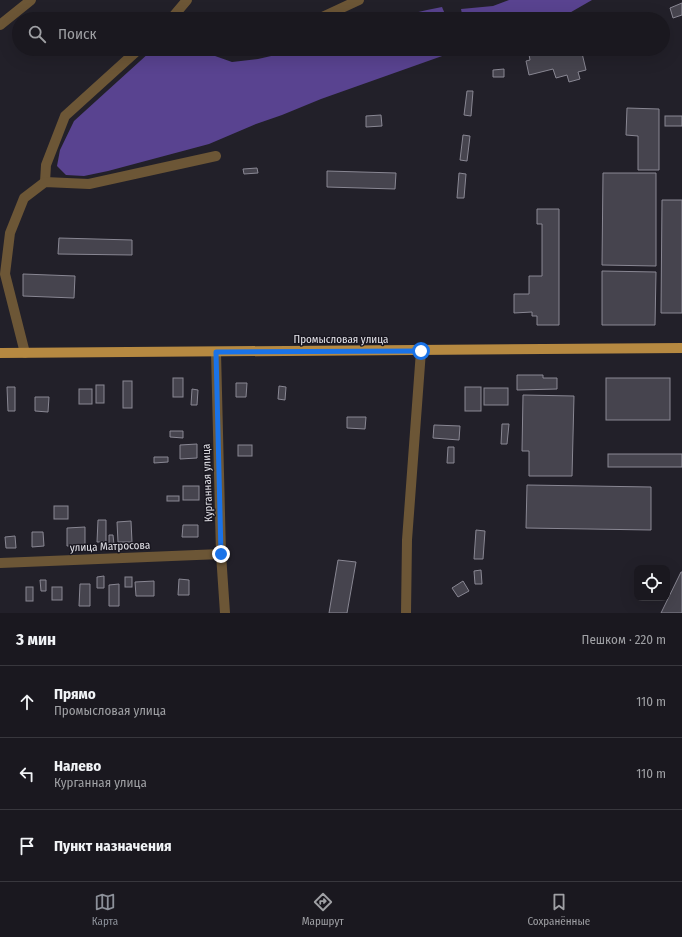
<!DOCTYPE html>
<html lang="ru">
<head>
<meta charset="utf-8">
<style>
	:root { --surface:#1a181f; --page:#232128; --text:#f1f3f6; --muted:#9fa0a4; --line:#38373d; --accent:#8c9099 }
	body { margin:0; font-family:"Fira Sans Condensed",sans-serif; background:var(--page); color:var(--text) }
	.controls { position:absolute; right:12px; bottom:12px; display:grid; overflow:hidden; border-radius:8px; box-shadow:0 4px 16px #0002 }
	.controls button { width:36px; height:36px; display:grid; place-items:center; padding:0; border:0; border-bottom:1px solid var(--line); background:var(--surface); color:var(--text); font:20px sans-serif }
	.stop { position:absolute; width:12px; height:12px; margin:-9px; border:3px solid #1a73e8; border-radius:50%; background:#fff }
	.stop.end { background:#1a73e8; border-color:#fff; box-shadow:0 1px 4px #0008 }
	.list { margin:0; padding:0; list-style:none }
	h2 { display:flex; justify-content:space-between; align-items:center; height:52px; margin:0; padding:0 16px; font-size:17px }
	h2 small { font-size:13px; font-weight:400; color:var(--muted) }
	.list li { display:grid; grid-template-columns:26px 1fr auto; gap:12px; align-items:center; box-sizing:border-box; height:72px; padding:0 16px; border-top:1px solid var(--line) }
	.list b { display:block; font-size:15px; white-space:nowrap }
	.list p { margin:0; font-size:13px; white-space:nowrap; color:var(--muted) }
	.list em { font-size:13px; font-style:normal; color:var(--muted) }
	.icon { flex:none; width:22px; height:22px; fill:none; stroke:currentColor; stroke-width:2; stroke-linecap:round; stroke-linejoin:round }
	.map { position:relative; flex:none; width:682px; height:613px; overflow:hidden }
	.search { position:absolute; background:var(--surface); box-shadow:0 4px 16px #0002; left:12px; right:12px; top:12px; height:44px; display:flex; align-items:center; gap:10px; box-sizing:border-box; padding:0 14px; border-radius:22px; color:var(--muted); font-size:15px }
	.sheet { height:268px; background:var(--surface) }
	nav { display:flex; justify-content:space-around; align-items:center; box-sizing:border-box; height:56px; border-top:1px solid var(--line); background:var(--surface); font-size:11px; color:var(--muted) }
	nav a { display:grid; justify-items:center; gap:2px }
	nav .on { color:var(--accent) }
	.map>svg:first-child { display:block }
</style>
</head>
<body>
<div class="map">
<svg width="682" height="613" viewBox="0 0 682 613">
	<rect width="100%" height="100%" fill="#222029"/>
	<g fill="#594390">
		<polygon points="509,0 592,0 559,19 463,19 461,9 493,6"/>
		<polygon points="442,7 447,19 388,19 427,10"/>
		<polygon points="167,49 186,49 201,51 232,62 258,59 293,51 298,49 449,49 445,55 321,99 282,115 256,124 209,144 108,171 84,176 66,175 57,166 60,150 74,121 150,52"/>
	</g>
	<g fill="#46444e" stroke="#898793">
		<polygon points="682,3 682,15 673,18 670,8"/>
		<polygon points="528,49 545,49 546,50 581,49 586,70 578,72 580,79 569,82 567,75 556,78 553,69 529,75 526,61 530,60"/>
		<polygon points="504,69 504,77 493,77 493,70"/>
		<polygon points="467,91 473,91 471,116 464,115"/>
		<polygon points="627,108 659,109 659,170 638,170 638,136 626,135"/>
		<polygon points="381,115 382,126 366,127 366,116"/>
		<rect x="665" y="116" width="17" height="10"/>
		<polygon points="463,135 470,136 467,161 460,160"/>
		<polygon points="257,168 258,173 244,174 243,169"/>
		<polygon points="327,171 396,173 395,189 327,187"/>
		<polygon points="459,173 466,174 464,198 457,198"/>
		<polygon points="603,173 656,173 656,266 602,265"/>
		<polygon points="662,200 682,200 682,313 661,313"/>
		<polygon points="537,209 559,209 559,325 537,325 537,316 532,316 532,312 514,313 514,294 529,294 529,276 542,276 542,224 537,224"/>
		<polygon points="59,238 132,240 132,255 58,254"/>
		<polygon points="602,271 656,272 655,325 602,325"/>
		<polygon points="23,274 75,276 74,298 23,296"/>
		<polygon points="517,375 543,375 543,378 557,378 557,389 517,390"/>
		<rect x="173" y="378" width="10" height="19"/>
		<rect x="606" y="378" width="64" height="42"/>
		<rect x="123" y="381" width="9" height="27"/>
		<polygon points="236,383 247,383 246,397 236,397"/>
		<rect x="96" y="385" width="8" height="18"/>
		<polygon points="279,386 286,387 285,400 278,399"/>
		<polygon points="7,387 15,387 15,411 8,411"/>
		<rect x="465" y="387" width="16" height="24"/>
		<rect x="484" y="388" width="24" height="17"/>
		<rect x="79" y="389" width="13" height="15"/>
		<polygon points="192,389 198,390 197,405 191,405"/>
		<polygon points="523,395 574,396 572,476 529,476 529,451 522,451"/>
		<polygon points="35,397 49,397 48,412 35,411"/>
		<polygon points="347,417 366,417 365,429 347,428"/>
		<polygon points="502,424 509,424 507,444 501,444"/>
		<polygon points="434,425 460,426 459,440 433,438"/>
		<polygon points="170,431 183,431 183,438 170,437"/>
		<polygon points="197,444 197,458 180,459 180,445"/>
		<rect x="238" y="445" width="14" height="11"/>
		<polygon points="448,447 454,447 454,463 447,463"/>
		<rect x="608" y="454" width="74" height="13"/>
		<polygon points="154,457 168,457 168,462 154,463"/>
		<polygon points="527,485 651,487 651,530 526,528"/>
		<rect x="183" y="486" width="16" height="14"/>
		<rect x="167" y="496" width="12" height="5"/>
		<rect x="54" y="506" width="14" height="13"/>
		<polygon points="98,520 106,520 106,542 97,542"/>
		<polygon points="131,521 132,542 118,542 117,522"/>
		<polygon points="183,525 198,525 198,537 182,537"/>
		<polygon points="85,527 85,545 67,546 67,528"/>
		<polygon points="476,530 485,531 483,559 474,559"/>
		<polygon points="32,532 43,532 44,546 32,547"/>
		<polygon points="109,535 113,535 114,545 109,545"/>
		<polygon points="15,536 16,548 6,548 5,537"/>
		<polygon points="338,560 356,562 347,613 329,613"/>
		<polygon points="481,570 482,584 475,584 474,571"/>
		<polygon points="681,572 682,572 682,613 661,613"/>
		<polygon points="104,576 104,588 97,588 97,577"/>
		<rect x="125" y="577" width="7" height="10"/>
		<polygon points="179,579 189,580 189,595 178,595"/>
		<polygon points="40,580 46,580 46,591 41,591"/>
		<polygon points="154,581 154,596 136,596 135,582"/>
		<polygon points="463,581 469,591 458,597 452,588"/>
		<polygon points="80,584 90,584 90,606 79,606"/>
		<polygon points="119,584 119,606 109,606 109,585"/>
		<rect x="26" y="587" width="7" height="14"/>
		<rect x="52" y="587" width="10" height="13"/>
	</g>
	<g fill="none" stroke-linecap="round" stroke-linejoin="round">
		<g stroke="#6c5636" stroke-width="10">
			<polyline points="171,19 187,0"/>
			<polyline points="318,19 359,0"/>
			<polyline points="0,25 31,0"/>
			<polyline points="45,182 46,165 65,116 139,49"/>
			<polyline points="216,352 221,554 225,613"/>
			<polyline points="25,353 5,274 10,233 24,198 45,182 89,184 216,156"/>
			<polyline points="0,563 221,554"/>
			<polyline points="406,613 407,540 421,351"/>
		</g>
		<polyline stroke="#b68941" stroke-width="10" points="0,353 682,348"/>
	</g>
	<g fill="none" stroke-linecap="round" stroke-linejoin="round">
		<polyline stroke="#1a73e8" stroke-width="5" points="221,554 216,352 421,351"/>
	</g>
	<g text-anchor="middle" stroke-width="3" stroke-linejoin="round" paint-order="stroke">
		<g font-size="11" fill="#e3e2e8" stroke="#191720">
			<text x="341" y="343">Промысловая улица</text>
			<text transform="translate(207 483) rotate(-92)" y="4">Курганная улица</text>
			<text transform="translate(110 546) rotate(-2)" y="4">улица Матросова</text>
		</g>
	</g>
</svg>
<div class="controls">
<button><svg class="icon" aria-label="locate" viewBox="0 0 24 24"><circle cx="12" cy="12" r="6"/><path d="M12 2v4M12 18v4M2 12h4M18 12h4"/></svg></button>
</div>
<div class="stop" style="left:421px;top:351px"></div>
<div class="stop end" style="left:221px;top:554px"></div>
<div class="search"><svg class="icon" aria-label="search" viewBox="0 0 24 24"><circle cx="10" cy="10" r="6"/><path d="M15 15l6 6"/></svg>Поиск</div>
</div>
<section class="sheet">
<h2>3 мин<small>Пешком · 220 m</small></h2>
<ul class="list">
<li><svg class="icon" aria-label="ahead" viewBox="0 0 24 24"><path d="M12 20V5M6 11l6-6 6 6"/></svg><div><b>Прямо</b><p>Промысловая улица</p></div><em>110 m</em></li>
<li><svg class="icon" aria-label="left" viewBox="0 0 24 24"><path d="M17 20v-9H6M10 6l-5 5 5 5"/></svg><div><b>Налево</b><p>Курганная улица</p></div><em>110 m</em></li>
<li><svg class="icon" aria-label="arrive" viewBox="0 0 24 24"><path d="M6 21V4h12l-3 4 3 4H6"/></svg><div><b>Пункт назначения</b></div></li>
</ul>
</section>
<nav>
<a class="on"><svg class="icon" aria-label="map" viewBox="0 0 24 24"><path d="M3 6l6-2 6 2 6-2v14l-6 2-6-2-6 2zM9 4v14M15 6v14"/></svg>Карта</a>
<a><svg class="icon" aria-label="directions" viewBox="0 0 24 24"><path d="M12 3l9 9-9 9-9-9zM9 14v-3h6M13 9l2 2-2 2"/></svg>Маршрут</a>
<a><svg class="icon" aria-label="saved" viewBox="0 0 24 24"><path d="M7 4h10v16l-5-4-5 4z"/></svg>Сохранённые</a>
</nav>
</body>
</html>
